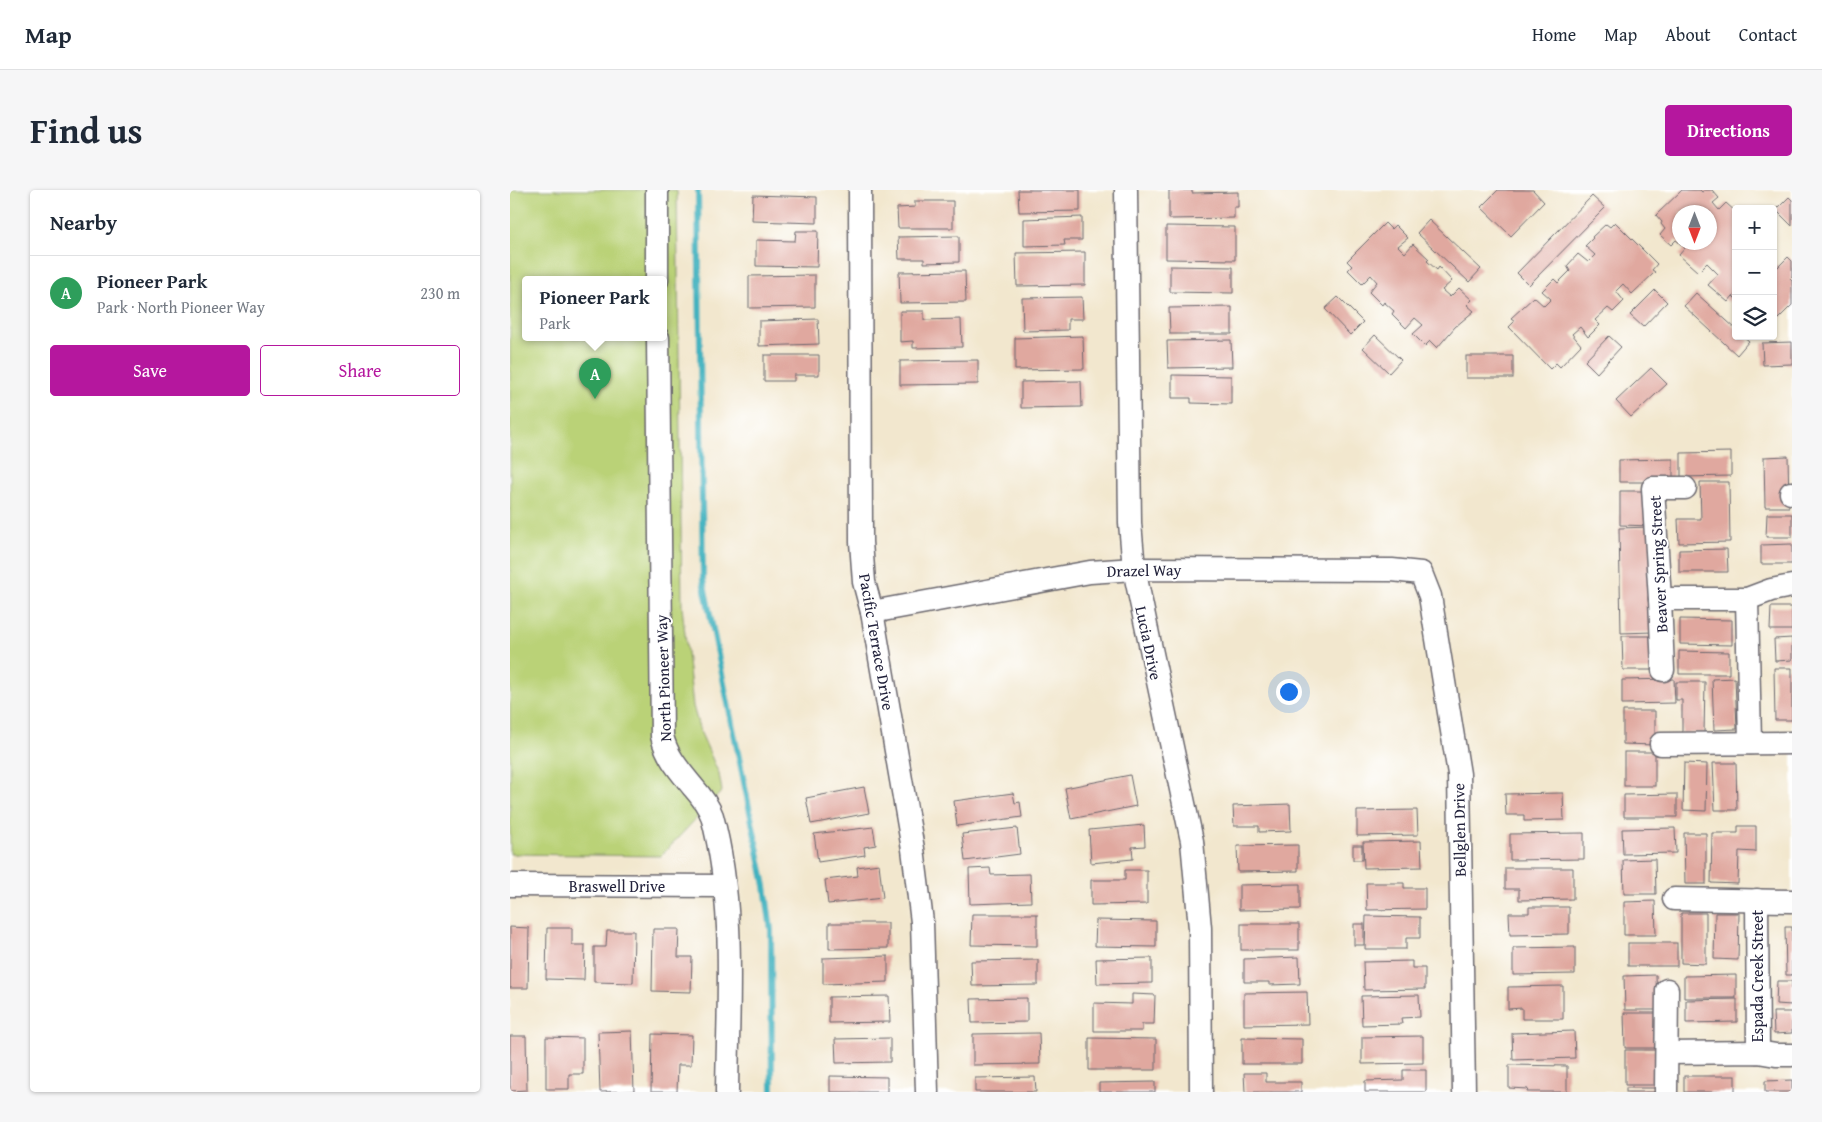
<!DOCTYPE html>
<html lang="en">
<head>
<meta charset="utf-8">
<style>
	:root { --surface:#fff; --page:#f6f6f7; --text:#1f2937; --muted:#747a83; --line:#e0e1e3; --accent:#b5179e }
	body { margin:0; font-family:"Gentium Book Plus",serif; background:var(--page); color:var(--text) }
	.controls { position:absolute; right:15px; top:15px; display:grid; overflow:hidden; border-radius:5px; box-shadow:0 1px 4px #0004 }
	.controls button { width:45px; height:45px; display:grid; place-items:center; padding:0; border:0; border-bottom:1px solid var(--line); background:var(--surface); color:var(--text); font:25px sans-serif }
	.compass { position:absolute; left:1162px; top:15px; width:45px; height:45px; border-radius:50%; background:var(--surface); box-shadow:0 1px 4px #0004; rotate:180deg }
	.you { position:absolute; left:778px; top:501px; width:18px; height:18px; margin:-12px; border:4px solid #fff; border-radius:50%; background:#1a73e8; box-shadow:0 0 0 8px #1a73e833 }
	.badge { display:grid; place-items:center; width:32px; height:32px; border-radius:50%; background:var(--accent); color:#fff; font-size:16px; font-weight:700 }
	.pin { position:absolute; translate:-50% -41px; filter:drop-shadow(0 1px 2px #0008) }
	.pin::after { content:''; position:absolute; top:26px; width:18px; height:15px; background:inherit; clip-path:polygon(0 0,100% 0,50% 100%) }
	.popup { position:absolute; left:12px; top:86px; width:145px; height:65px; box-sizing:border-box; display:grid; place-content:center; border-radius:5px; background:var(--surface); filter:drop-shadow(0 1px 4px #0005); font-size:16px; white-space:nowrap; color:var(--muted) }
	.popup b { font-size:19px; color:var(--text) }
	.popup::after { content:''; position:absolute; left:50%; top:100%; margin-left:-10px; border:10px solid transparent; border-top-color:var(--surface) }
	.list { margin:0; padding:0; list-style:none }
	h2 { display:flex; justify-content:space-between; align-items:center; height:65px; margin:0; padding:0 20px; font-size:21px }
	h2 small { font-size:16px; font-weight:400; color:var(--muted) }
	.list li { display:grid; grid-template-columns:32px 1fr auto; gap:15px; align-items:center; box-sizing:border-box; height:75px; padding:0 20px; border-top:1px solid var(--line) }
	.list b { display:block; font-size:19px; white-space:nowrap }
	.list p { margin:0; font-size:16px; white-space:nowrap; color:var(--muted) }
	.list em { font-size:16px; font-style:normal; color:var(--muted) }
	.actions { display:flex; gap:10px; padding:15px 20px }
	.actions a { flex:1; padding:11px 0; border:1px solid var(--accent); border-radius:5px; text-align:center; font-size:18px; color:var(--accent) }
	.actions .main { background:var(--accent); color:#fff }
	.icon { flex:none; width:28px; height:28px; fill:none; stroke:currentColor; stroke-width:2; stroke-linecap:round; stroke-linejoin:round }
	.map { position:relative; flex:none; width:1282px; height:902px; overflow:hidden; border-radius:5px }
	header { display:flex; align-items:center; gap:30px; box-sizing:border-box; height:70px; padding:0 25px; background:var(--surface); border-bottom:1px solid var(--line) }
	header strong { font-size:24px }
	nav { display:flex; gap:28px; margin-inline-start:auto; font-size:18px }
	.intro { display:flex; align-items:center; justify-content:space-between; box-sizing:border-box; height:120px; padding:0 30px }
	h1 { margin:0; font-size:35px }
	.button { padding:12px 22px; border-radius:5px; background:var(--accent); color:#fff; font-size:18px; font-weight:700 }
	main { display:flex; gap:30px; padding:0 30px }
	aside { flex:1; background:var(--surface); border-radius:5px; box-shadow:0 1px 4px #0004 }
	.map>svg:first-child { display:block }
</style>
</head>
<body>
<header>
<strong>Map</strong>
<nav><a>Home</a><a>Map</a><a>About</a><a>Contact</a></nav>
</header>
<div class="intro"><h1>Find us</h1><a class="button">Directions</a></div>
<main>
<aside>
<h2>Nearby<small></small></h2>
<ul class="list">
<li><span class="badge" style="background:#2e9e5b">A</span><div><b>Pioneer Park</b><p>Park · North Pioneer Way</p></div><em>230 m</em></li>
</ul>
<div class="actions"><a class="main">Save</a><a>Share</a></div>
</aside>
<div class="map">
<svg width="1282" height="902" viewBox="0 0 1282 902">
	<rect width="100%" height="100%" fill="#fff"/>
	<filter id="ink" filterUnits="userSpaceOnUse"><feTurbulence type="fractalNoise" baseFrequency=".02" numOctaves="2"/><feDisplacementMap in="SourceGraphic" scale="10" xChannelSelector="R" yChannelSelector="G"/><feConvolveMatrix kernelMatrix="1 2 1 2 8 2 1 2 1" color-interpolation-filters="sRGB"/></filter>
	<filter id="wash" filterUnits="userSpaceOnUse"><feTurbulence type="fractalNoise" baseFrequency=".0096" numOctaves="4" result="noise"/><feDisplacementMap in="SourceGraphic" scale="20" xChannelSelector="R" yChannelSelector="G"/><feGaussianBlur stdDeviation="1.12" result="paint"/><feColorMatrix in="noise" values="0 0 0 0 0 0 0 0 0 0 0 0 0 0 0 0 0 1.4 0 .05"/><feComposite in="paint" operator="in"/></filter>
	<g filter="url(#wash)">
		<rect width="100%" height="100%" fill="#f2e7ce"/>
		<path fill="#bad277" stroke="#6e7a59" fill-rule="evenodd" d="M0,0h167l5,417 11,99 7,25 19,43 3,17 -61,65 -151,-2zM16,90h138v58h-138z"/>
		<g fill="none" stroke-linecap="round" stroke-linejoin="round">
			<polyline stroke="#43b2bf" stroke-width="6" points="188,0 193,390 255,696 261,740 262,902"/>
		</g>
		<g id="blocks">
			<g fill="#e0a89f" fill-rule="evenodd">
				<polygon points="508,0 570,0 570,21 509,22"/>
				<polygon points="659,0 682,0 682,3 728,2 728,17 724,17 724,28 659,29"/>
				<polygon points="988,0 1023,0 1034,12 1001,46 971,17"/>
				<path d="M1172,0h18l2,2 3,-2h7l7,8 -6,5 6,7 7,-7 10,9v87l-3,-3 -5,6 -20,-17 10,-11 -11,-11 -9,9 -19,-17 6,-7 -9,-8 -5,5 -11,-10 5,-6 -4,-5 1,-2 -6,-7zM1170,22h30v30h-30z"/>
				<polygon points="243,5 307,7 307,33 242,31"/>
				<polygon points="1082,6 1095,18 1019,95 1007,83"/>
				<polygon points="1279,7 1282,10 1282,36 1266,20"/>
				<polygon points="405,11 443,11 443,38 388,38 387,18 405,17"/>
				<polygon points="572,27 572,50 554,50 555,55 514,56 514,29"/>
				<polygon points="919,30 971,79 959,92 907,43"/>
				<polygon points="1105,32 1147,74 1142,80 1145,82 1122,104 1113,94 1106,101 1114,111 1103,122 1098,118 1085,130 1090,135 1078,147 1070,137 1062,144 1071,155 1050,177 1046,173 1040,179 999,137 1005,131 1001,128 1024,107 1034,116 1041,109 1032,101 1044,89 1048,93 1060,81 1057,76 1068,64 1078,72 1085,65 1075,56 1083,48 1082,47 1096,34 1100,37"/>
				<polygon points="875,33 881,39 885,35 898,48 888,56 895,63 903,54 919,69 917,71 927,80 929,77 942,91 932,100 940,107 949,98 962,110 957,115 964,121 945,137 927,158 920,151 915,156 903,144 913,135 905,128 896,138 882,124 884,121 874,112 872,115 859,102 867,92 861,85 852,94 838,80 842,76 837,71"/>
				<polygon points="656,36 725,37 725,70 656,69"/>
				<polygon points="286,41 308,41 307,77 246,76 246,50 285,51"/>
				<polygon points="449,46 449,72 414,73 414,69 389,69 388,47"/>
				<polygon points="575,62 575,95 507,96 506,63"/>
				<polygon points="1278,67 1282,71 1282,87 1280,89 1282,91 1282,115 1263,134 1263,73 1268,77"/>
				<polygon points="660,76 723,77 723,103 660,102"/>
				<polygon points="455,81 456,112 390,113 389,82"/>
				<polygon points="305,85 305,117 239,118 239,86"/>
				<polygon points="1145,100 1157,112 1133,137 1120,125"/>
				<polygon points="1186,103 1226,139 1226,146 1233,146 1239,151 1227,165 1174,116"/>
				<polygon points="572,107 573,129 558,129 558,140 513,141 512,108"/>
				<polygon points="828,107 853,132 840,145 815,119"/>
				<polygon points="722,117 722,144 660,144 659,118"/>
				<polygon points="390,121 414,121 414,130 451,129 452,157 403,158 403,151 390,152"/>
				<polygon points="308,129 309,154 249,156 249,131"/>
				<polygon points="865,145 891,170 879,183 853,158"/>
				<polygon points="573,146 574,179 505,180 505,148"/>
				<polygon points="1099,146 1111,157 1087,183 1075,171"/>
				<polygon points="721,150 722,177 658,178 657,151"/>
				<polygon points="1282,152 1282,174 1253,175 1252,153"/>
				<polygon points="254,165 309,165 309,185 284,185 284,191 254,191"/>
				<rect x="956" y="166" width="47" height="22"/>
				<polygon points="468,170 468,194 390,195 390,171"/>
				<polygon points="1141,178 1157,194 1121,227 1106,211"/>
				<polygon points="662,185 721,186 721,214 681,213 681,208 662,208"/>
				<polygon points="571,191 572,217 511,218 511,192"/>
				<polygon points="1221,262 1221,286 1171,287 1171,263"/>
				<polygon points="1278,266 1279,317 1255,317 1254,267"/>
				<polygon points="1163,269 1163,292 1109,292 1109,270"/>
				<polygon points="1190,292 1219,292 1220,352 1169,353 1168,329 1191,329"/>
				<polygon points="1110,301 1143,301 1143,336 1110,335"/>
				<polygon points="1257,324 1282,324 1282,347 1256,347"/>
				<polygon points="1141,337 1143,442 1111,443 1109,338"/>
				<polygon points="1282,354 1282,374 1251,374 1251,355"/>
				<polygon points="1217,359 1218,382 1169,382 1169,360"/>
				<polygon points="1261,417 1282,417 1282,440 1260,440"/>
				<polygon points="1170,429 1222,430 1222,455 1170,454"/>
				<polygon points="1112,446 1144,446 1144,480 1113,480"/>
				<polygon points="1282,448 1282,470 1265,471 1264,449"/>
				<polygon points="1169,461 1219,462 1219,484 1169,484"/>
				<polygon points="1264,478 1282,478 1282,530 1265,530"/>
				<polygon points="1225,488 1227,539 1204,540 1202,489"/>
				<polygon points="1164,489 1165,513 1112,514 1112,490"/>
				<polygon points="1166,492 1195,492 1194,543 1172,543 1172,510 1166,510"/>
				<polygon points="1113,521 1145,521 1145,555 1113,554"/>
				<rect x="1114" y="562" width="31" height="34"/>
				<polygon points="1174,573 1197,574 1196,621 1173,620"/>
				<polygon points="1203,573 1226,573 1227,620 1205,620"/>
				<polygon points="620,585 626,616 561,629 555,598"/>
				<polygon points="354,597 359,623 301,634 296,608"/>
				<polygon points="503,603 505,613 510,612 512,627 447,636 444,611"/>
				<polygon points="1053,603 1054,630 1014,631 1014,625 996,625 995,604"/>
				<polygon points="1167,604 1167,627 1114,627 1114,605"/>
				<polygon points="780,614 781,641 749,642 749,636 724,636 723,616"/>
				<polygon points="907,620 908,645 847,646 847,621"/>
				<polygon points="634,635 635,656 622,657 623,669 581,673 579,640"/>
				<polygon points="1228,636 1246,636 1246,662 1229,661 1228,694 1201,693 1202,643 1228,643"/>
				<polygon points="363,637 366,655 354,657 355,665 308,672 304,644"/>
				<polygon points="507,638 510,664 455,671 452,644"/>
				<polygon points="1165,638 1166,663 1113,664 1112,639"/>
				<polygon points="1074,643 1074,669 1000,670 1000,644"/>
				<polygon points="1174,643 1196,643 1196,694 1175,694"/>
				<polygon points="911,651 912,677 854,678 853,652"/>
				<polygon points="788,655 788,681 728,682 727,656"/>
				<rect x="843" y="655" width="9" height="15"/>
				<polygon points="1145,669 1146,704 1114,704 1113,670"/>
				<polygon points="369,674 373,708 318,714 315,690 348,686 347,677"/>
				<polygon points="480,678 481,685 520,684 521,712 460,714 459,679"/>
				<polygon points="995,678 1063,678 1063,709 1009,710 1009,699 995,699"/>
				<polygon points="615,680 637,680 637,714 581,715 581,690 615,690"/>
				<polygon points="856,693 894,693 894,698 915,698 915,719 857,720"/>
				<polygon points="790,694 790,719 729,720 729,695"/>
				<polygon points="1145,711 1146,745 1114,745 1114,712"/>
				<polygon points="1019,717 1059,717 1059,744 1000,745 999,723 1019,723"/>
				<polygon points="1171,723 1196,723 1196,774 1171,773"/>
				<polygon points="1205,723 1229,723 1228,770 1204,769"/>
				<polygon points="462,724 527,724 527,756 461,755"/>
				<polygon points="856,726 910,727 910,748 896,748 896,759 855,759"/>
				<polygon points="586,730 646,731 646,757 585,756"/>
				<polygon points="319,733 378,733 378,758 319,759"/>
				<rect x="731" y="734" width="58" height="26"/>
				<rect x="844" y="734" width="10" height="21"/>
				<polygon points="0,737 19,738 18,798 0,798"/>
				<polygon points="1275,737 1282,737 1282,785 1276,785"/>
				<polygon points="37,738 62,738 62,755 75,755 74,790 36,789"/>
				<polygon points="143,739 169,739 168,767 182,767 181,802 142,801"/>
				<polygon points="97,741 124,741 123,793 84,792 84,757 96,757"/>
				<rect x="1118" y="753" width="49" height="23"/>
				<polygon points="1065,757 1065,784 1003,785 1003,758"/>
				<polygon points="378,766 378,792 313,794 313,768"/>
				<polygon points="789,767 790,794 759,795 759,792 734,792 734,769"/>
				<polygon points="642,768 642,793 587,794 586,769"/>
				<polygon points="528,770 528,795 462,796 461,771"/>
				<polygon points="902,771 902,778 915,778 915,799 854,800 853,772"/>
				<polygon points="1146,785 1147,820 1115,820 1114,786"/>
				<polygon points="1226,785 1226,808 1174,808 1174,786"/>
				<polygon points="1267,791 1282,791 1282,815 1266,814"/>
				<polygon points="1053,796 1053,829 1012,829 1012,818 998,819 998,797"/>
				<polygon points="797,802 798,834 734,835 734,803"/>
				<polygon points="622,804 645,805 644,834 632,834 632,841 584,841 584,813 622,814"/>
				<polygon points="909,805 910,827 891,828 892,834 852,835 851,806"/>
				<polygon points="379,806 380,832 319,833 319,807"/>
				<polygon points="517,808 517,832 462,833 461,809"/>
				<polygon points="1227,809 1227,832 1176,833 1176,810"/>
				<polygon points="1263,822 1282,822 1282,843 1264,844"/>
				<polygon points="1114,823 1146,823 1147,858 1115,858"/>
				<polygon points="122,841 124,901 90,902 88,842"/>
				<polygon points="1064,841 1065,868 1003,870 1002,843"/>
				<polygon points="529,843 530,874 463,875 463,844"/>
				<polygon points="142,844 182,845 181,875 168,875 167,902 141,902"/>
				<polygon points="0,846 16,846 17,900 0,901"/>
				<polygon points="913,846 913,873 852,874 852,847"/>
				<polygon points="36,847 73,848 73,884 59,884 59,899 36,899"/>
				<polygon points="380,848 380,872 326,873 325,849"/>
				<polygon points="579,848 646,849 646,880 579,880"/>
				<polygon points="732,848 792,849 792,874 732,874"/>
				<polygon points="1115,860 1147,860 1146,895 1115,895"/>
				<polygon points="999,875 1057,876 1057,902 1017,902 1018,899 999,898"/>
				<polygon points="893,880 916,880 916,902 855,902 855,891 893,890"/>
				<polygon points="734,883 756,883 756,892 791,892 791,902 735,902"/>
				<polygon points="320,886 377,887 377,902 320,902"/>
				<rect x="1174" y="886" width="51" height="16"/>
				<polygon points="525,887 526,902 465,902 465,888"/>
				<polygon points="1282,890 1282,902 1255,902 1255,891"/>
				<polygon points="645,892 645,902 589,902 589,893"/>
				<rect x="1116" y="898" width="31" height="4"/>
			</g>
		</g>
	</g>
	<g filter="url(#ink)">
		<use href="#blocks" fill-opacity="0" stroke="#6b676e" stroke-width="1"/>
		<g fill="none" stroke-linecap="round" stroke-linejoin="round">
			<defs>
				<g id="minor">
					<polyline points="147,0 147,90"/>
					<polyline points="350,0 351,352 354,392 362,422 403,659 412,732 417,902"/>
					<polyline points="616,0 620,333 624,379 682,651 690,738 691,902"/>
					<path d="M148,148l4,398c5,21 18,35 31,51 8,9 15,18 19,29 24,89 16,185 15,276"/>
					<polyline points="1281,303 1282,303"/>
					<polyline points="1150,409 1237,409 1261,400 1282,396"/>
					<polyline points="1237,409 1240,553"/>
					<polyline points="362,422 580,382 624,379 882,380 911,383 920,406 949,584 954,902"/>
					<polyline points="1153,480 1150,409 1143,298 1175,298"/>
					<polyline points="1151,554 1282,553"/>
					<polyline points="0,695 214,696"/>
					<polyline points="1164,709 1282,711"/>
					<polyline points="1247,710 1248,862"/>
					<polyline points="1157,863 1248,862 1266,865 1282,865"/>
					<polyline points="1156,902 1157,800"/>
				</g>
			</defs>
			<use href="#minor" stroke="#6b676e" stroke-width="25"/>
			<use href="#minor" stroke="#fff" stroke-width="22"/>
		</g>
	</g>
	<g text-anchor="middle" stroke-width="4" stroke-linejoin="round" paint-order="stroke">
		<g font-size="16" fill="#22223b" stroke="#fff">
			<text transform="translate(1148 374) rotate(-93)" y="6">Beaver Spring Street</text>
			<text transform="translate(634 380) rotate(-1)" y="6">Drazel Way</text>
			<text transform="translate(367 452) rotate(80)" y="6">Pacific Terrace Drive</text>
			<text transform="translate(639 453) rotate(78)" y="6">Lucia Drive</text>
			<text transform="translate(153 488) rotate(-92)" y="6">North Pioneer Way</text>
			<text transform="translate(949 640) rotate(-91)" y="6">Bellglen Drive</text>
			<text x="107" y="702">Braswell Drive</text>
			<text transform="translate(1247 786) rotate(-90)" y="6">Espada Creek Street</text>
		</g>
	</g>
</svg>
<div class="controls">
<button>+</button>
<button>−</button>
<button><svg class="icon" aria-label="layers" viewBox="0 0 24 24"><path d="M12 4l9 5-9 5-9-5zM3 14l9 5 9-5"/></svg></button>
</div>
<svg class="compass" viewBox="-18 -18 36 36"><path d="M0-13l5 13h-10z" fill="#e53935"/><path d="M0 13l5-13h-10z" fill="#747a83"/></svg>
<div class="you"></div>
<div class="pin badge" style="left:85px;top:209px;background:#2e9e5b">A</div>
<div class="popup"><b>Pioneer Park</b>Park</div>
</div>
</main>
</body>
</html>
